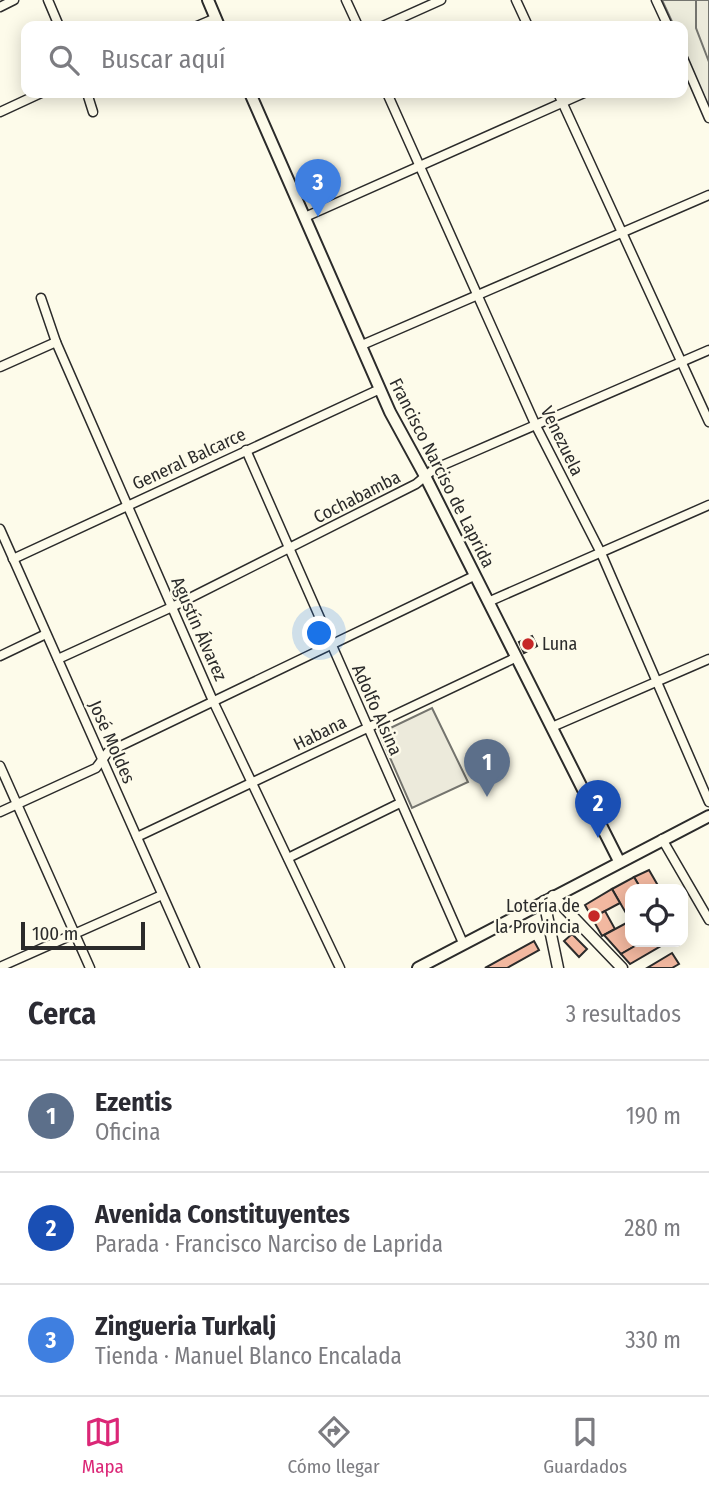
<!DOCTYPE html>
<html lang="es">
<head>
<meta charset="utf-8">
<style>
	:root { --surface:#fff; --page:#f7f7f7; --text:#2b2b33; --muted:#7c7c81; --line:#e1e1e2; --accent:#db2777 }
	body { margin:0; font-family:"Fira Sans Condensed",sans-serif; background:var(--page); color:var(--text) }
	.controls { position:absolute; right:21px; bottom:21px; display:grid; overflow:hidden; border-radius:14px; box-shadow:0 4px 18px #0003 }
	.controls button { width:63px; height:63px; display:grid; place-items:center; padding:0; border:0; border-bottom:2px solid var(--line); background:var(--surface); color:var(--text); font:35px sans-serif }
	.scale { position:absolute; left:21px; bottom:18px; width:124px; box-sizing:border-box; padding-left:7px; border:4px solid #2b2b2b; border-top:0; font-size:19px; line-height:24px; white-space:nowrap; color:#2b2b2b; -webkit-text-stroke:5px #fdfbea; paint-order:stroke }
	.you { position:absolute; left:320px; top:634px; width:24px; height:24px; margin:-18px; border:5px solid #fff; border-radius:50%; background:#1a73e8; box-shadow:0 0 0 10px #1a73e833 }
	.badge { display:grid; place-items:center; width:46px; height:46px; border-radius:50%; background:var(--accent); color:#fff; font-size:23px; font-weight:700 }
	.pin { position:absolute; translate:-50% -58px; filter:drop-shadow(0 2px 4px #0008) }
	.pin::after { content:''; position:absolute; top:37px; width:24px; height:21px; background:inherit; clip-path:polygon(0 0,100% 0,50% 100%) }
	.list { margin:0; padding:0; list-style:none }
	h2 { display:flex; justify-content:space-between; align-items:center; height:91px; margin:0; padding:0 28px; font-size:30px }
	h2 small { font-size:23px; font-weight:400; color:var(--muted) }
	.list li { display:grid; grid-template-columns:46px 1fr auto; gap:21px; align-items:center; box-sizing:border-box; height:112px; padding:0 28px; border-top:2px solid var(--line) }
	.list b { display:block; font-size:26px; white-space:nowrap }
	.list p { margin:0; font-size:23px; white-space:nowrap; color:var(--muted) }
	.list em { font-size:23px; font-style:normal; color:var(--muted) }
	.icon { flex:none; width:38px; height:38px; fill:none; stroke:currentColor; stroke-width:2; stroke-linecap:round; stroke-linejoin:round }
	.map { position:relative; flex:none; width:709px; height:968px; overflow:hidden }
	.search { position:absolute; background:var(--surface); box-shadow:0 4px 18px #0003; left:21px; right:21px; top:21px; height:77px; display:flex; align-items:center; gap:18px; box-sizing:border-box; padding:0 24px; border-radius:14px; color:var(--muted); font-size:26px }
	.sheet { height:427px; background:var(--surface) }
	nav { display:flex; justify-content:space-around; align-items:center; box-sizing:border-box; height:98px; border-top:2px solid var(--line); background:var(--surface); font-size:19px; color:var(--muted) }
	nav a { display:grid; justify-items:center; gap:4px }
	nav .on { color:var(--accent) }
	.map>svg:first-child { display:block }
</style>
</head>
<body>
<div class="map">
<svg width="709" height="968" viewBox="0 0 709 968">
	<rect width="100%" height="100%" fill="#fdfbea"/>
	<polygon fill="#ecebdb" stroke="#74746e" stroke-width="2" points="662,0 709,0 709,110 683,48 683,26 674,26"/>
	<g fill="#eceadb" stroke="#74746e" stroke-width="2">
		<polygon points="696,0 709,0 709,62 696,28"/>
		<polygon points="432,708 468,782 412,808 381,737 382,732"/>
	</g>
	<g fill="#f2b8a0" stroke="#2b2b2b" stroke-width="2">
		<polygon points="532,636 537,646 524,653 519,642"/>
		<polygon points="649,870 660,889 641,889 634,877"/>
		<polygon points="634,877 641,889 630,889 630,920 612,889"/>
		<polygon points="612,889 620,903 592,918 585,905"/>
		<polygon points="605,911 615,929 602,936 592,918"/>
		<polygon points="630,921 630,942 642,942 621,954 604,935"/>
		<polygon points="572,934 587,949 579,957 564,941"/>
		<polygon points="534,941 539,950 507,968 485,968"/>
		<polygon points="642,942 666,943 630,964 621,954"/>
		<polygon points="672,953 679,964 672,968 647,968"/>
	</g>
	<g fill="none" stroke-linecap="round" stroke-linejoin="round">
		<defs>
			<g id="minor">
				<polyline points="48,0 59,26"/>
				<polyline points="346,0 358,26"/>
				<polyline points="516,0 528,26"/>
				<polyline points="656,0 668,26"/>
				<polyline points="0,7 14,0"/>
				<polyline points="197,26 216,18"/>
				<polyline points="383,26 441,0"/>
				<polyline points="683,58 709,118"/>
				<polyline points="87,93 93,112"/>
				<polyline points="387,93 536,426 601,553 709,802"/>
				<polyline points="558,93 709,422"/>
				<polyline points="0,112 41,93"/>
				<polyline points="305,217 584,93"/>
				<polyline points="41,298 56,342 213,701 340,968"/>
				<polyline points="362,345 709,195"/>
				<polyline points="0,367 56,342"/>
				<polyline points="246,450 463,943"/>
				<polyline points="0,529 195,968"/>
				<polyline points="13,559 380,389"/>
				<polyline points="488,602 709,505"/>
				<polyline points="0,656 46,634"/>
				<polyline points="58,659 172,607 416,484 434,469 709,350"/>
				<polyline points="552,727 709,659"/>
				<polyline points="0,766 90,968"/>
				<polyline points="0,812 96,768 108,752 474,576"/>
				<polyline points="137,837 517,657"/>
				<polyline points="662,839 709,920"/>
				<polyline points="288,858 400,803"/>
				<polyline points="0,967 162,895"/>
			</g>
			<g id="tertiary">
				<polyline points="553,896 622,968"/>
				<polyline points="544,901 558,968"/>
			</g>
			<g id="secondary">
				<polyline points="208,0 219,26"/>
				<polyline points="250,93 390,412 425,476 619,861"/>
				<polyline points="418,968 709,816"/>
			</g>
		</defs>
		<use href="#minor" stroke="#2b2b2b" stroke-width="11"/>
		<use href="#tertiary" stroke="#2b2b2b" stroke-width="13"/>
		<use href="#secondary" stroke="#2b2b2b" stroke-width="14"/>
		<use href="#minor" stroke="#fdfbea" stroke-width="8"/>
		<use href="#tertiary" stroke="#fdfbea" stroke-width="10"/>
		<use href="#secondary" stroke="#fdfbea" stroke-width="10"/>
	</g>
	<g fill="#c62828" stroke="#fdfbea" stroke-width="2.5">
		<circle cx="528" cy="644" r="7"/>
		<circle cx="594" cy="916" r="7"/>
	</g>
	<g text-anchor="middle" stroke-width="5" stroke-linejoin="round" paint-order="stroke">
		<g font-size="18" fill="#2b2b2b" stroke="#fdfbea">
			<text transform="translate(562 441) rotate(64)" y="6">Venezuela</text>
			<text transform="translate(189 459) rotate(-25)" y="6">General Balcarce</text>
			<text transform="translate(442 473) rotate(63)" y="6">Francisco Narciso de Laprida</text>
			<text transform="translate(357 497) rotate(-27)" y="6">Cochabamba</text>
			<text transform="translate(199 629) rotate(66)" y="6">Agustín Álvarez</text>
			<text transform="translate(377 710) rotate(66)" y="6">Adolfo Alsina</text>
			<text transform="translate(320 733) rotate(-26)" y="6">Habana</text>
			<text transform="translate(112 742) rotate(66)" y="6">José Moldes</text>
		</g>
		<g font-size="18" fill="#2b2b2b" stroke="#fdfbea" text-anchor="start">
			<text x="542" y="650">Luna</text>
			<text x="580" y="912" text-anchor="end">Lotería de<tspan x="580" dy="21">la Provincia</tspan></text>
		</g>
	</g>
</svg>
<div class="controls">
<button><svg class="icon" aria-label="locate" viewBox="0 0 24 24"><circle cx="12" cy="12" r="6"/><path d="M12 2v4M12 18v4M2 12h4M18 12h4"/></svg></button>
</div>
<div class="scale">100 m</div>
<div class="you"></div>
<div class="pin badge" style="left:487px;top:797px;background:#5c6f8a">1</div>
<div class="pin badge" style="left:598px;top:838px;background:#1a4fb4">2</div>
<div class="pin badge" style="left:318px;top:217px;background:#3f7fe0">3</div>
<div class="search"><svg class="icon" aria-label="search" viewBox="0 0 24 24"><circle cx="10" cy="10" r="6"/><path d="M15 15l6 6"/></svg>Buscar aquí</div>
</div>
<section class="sheet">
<h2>Cerca<small>3 resultados</small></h2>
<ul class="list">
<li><span class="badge" style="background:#5c6f8a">1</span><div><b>Ezentis</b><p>Oficina</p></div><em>190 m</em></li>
<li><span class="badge" style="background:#1a4fb4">2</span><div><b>Avenida Constituyentes</b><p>Parada · Francisco Narciso de Laprida</p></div><em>280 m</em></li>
<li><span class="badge" style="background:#3f7fe0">3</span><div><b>Zingueria Turkalj</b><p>Tienda · Manuel Blanco Encalada</p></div><em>330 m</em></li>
</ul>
</section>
<nav>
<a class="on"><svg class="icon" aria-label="map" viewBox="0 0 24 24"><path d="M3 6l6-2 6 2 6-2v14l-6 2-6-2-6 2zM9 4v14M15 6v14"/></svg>Mapa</a>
<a><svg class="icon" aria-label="directions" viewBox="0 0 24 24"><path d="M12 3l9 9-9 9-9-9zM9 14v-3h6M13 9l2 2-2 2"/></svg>Cómo llegar</a>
<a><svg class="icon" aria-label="saved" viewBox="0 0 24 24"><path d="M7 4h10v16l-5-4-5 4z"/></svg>Guardados</a>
</nav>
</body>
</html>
